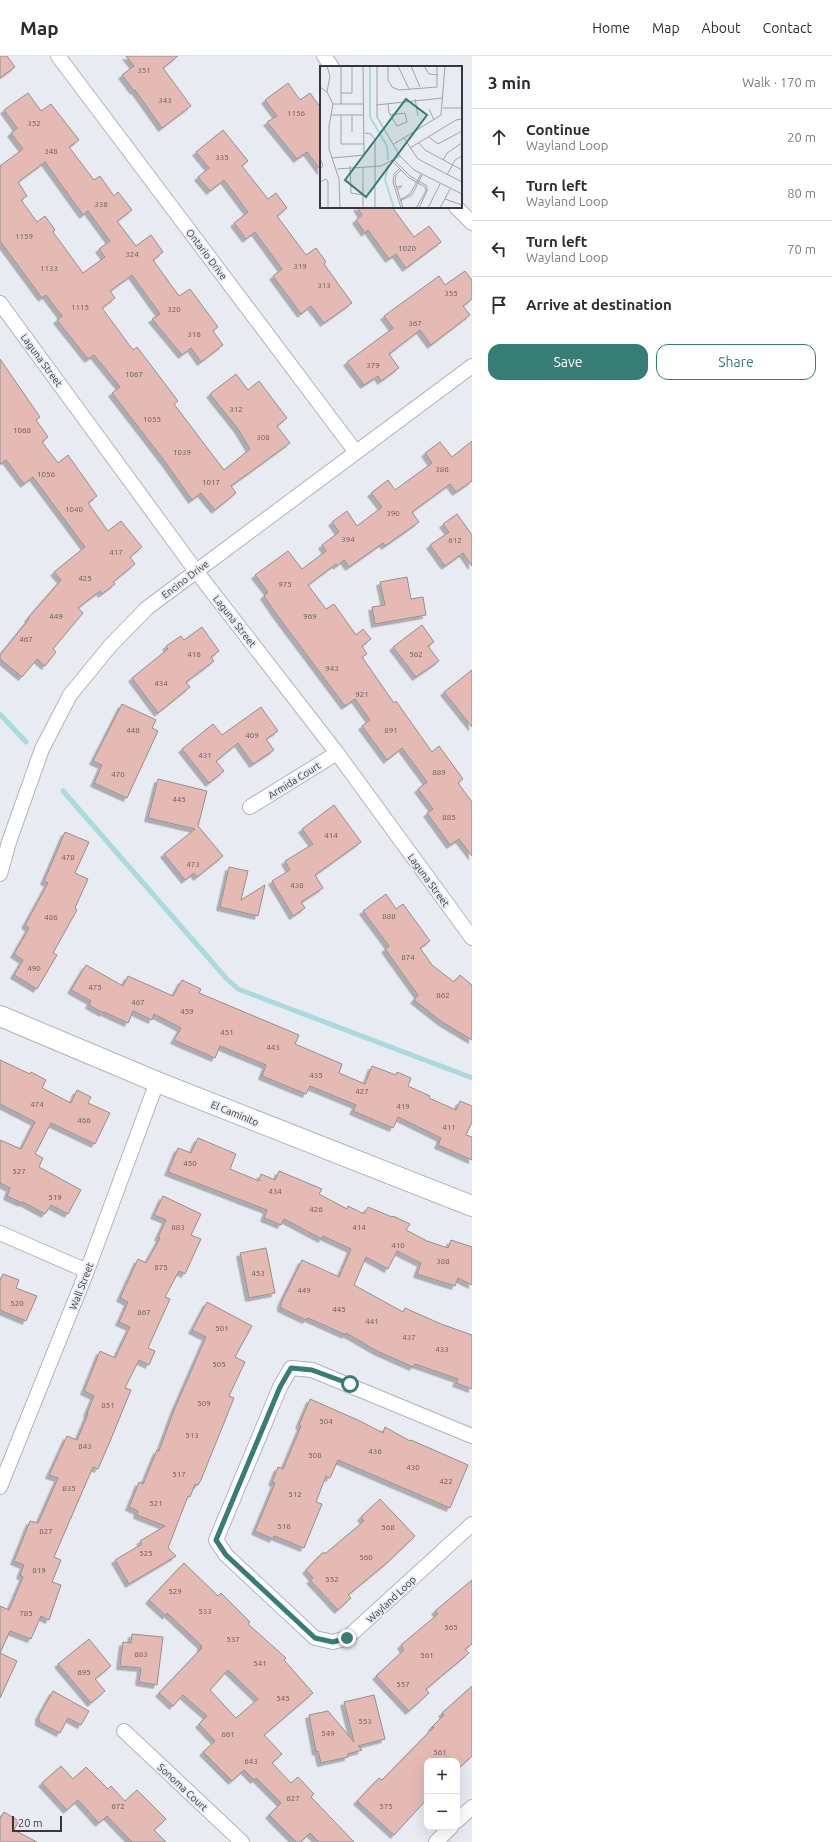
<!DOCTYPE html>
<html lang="en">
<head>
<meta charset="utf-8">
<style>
	:root { --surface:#fff; --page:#f2f2f3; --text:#2b2b33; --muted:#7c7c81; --line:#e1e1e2; --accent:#357d75 }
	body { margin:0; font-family:Ubuntu,sans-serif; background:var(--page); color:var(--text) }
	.controls { position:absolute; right:12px; bottom:12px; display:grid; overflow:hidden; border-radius:8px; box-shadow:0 4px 16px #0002 }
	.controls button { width:36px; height:36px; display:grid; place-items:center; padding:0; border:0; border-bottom:1px solid var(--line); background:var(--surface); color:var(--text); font:20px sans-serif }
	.scale { position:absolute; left:12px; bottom:10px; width:50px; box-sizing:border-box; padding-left:4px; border:2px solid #38383b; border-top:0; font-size:11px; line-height:14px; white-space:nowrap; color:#38383b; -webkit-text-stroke:3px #e9ebf2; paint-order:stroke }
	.stop { position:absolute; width:12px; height:12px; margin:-9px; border:3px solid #357d75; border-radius:50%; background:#fff }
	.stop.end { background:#357d75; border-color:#fff; box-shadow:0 1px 4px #0008 }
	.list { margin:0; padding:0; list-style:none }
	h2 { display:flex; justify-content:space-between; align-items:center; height:52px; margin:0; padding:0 16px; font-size:17px }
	h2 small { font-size:13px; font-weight:400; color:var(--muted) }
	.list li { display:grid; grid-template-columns:26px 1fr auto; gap:12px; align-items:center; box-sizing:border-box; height:56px; padding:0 16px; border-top:1px solid var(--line) }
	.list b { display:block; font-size:15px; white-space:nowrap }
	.list p { margin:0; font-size:13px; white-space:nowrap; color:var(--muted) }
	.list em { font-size:13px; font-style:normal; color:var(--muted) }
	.actions { display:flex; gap:8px; padding:12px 16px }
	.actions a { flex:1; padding:9px 0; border:1px solid var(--accent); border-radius:12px; text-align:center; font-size:14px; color:var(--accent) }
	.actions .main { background:var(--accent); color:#fff }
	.icon { flex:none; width:22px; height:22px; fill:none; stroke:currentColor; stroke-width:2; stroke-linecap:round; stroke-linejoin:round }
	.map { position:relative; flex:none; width:472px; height:1786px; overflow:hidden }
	header { display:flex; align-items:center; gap:24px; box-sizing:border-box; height:56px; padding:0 20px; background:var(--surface); border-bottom:1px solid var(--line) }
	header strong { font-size:19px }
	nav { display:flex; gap:22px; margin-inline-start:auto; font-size:14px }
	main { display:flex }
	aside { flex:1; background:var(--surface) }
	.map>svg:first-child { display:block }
</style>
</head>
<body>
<header>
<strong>Map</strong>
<nav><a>Home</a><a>Map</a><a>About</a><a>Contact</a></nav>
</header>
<main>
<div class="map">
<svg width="472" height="1786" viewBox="0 0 472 1786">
	<defs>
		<filter id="shadow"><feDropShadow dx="-3.5" dy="3.5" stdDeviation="0" flood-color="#0004"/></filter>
	</defs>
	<rect width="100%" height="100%" fill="#e9ebf2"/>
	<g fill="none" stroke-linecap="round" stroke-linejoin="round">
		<g stroke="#a8dade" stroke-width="5">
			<polyline points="0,658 26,686"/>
			<polyline points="63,735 226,922 238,933 472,1022"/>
		</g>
	</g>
	<g fill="#e5bab4" stroke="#958e8d" fill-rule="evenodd" filter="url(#shadow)">
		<polygon points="0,0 7,0 15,11 0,22"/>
		<polygon points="126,0 178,0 163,12 191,50 162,72 135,34 134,35 122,19 134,10"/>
		<polygon points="288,27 300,44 310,37 321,52 321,115 307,96 297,103 267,66 277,60 265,44"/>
		<path d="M28,37l13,18 10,-7 28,36 -10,7 25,33 6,-4 14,20 4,-4 14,18 -15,11 19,25 15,-11 12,17 -10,8 26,36 11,-7 28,38 -5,4 10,14 -22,17 -10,-14 -9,7 -30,-36 8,-5 -28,-39 -22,16 5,7 -13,10 31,42 4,-3 41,54 -4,3 50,66 26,-21 -12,-20 -28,-35 26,-20 12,16 11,-9 28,37 -10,8 13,17 -59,43 5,7 -21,17 -14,-17 -9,7 -26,-37 -54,-70 8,-6 -26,-32 -6,4 -31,-39 5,-4 -16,-21 -4,3 -42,-57v-75l23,-17 -12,-16 6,-5 -13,-18zM45,106l38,53 5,-4 22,30 -11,8 6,8 -22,16 -30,-41 2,-2 -10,-14 -8,6 -16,-22 6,-4 -9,-14z"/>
		<polygon points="223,74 248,105 242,110 268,143 276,137 287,152 277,160 306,199 316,192 326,206 324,208 352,247 324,267 311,250 301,258 273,220 282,213 255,176 246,183 234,167 248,156 224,124 210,135 198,121 209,112 196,96"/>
		<polygon points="357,151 392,151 414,181 429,170 441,186 406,212 396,198 389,203 368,174 365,177 356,164 362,159"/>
		<polygon points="465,215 472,224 472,243 463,250 470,259 431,289 420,274 389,298 399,312 381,325 378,320 364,329 347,306 393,272 384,260 439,220 445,229"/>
		<polygon points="0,303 40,361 36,364 48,381 42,386 58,407 68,399 97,440 88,447 108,475 121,465 142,491 130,501 135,508 113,526 115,528 102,538 100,535 78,552 83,557 53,593 56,596 45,610 37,603 22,621 0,603 0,599 29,563 28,562 61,524 54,516 85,491 33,421 24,428 6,404 0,408"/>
		<polygon points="472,385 472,425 456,436 450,428 412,456 419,466 385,490 383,487 349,511 344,504 337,510 336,508 308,529 326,553 334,548 356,579 363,573 371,583 362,590 367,598 362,601 394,647 396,645 432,696 439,690 463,723 458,727 472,746 472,800 459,783 450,789 427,757 433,753 418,733 427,726 402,692 387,704 362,670 370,664 355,643 345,650 277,559 264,540 268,536 255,519 288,495 302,513 326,495 322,489 339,476 332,466 347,455 357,470 382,451 371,437 388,424 395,434 432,407 425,397 440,386 452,401"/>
		<polygon points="457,458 472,479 472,510 463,497 445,510 430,489 449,476 443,468"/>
		<polygon points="407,521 411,543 423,541 426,559 375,568 372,551 385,549 380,526"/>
		<polygon points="422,569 434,586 428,590 439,605 416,621 393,591"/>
		<polygon points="202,571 219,595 211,601 214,605 186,626 190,631 158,657 132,622 168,593 166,590 181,580 184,584"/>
		<polygon points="472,614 472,671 444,636"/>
		<polygon points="122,648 156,664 152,672 158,675 127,742 94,727 102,709 93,705"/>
		<polygon points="261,651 278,675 266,683 274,694 253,708 238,687 216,705 224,715 209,727 182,693 213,668 222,679"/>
		<polygon points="158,723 207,735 198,770 223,800 197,821 194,817 185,824 164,798 195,773 148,762"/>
		<polygon points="334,749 361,786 315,819 323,832 301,846 305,852 293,860 272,825 290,814 285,805 313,788 302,773"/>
		<polygon points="65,776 89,786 75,817 88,823 75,852 77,854 53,897 57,899 37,933 14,919 23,904 14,898 29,872 25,869 48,827 44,825"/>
		<polygon points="229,811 248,815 241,844 265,829 258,860 220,851"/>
		<polygon points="386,838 396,853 403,848 430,885 420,892 432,909 454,926 460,919 472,929 472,984 442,966 414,944 418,939 385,893 389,890 363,855"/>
		<polygon points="86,909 123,930 128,920 173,940 182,924 201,933 199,937 299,979 295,988 342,1008 339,1017 365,1028 372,1010 396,1019 397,1016 411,1022 408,1030 430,1040 429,1042 456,1054 460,1045 472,1050 472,1066 466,1079 472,1081 472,1104 438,1089 441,1082 398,1061 393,1072 353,1055 356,1049 310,1030 306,1038 262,1020 266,1009 220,990 215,1002 185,989 174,984 181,972 154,958 152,964 133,955 128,967 104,956 103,957 89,949 91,945 71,934"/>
		<polygon points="0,1004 30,1018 31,1016 46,1024 42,1032 71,1047 77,1034 91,1041 88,1047 110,1057 95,1088 51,1067 35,1098 43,1102 39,1111 81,1134 68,1158 51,1149 45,1158 23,1146 22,1147 7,1140 10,1132 0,1127 0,1084 21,1093 35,1066 0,1048"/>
		<polygon points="198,1082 236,1098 230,1113 259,1125 261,1118 275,1124 279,1115 322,1133 319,1138 347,1153 348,1150 364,1158 368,1151 392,1161 393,1160 410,1168 406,1174 427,1185 448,1192 451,1184 472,1191 472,1229 458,1222 455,1230 417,1218 421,1207 397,1195 388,1213 366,1201 354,1229 403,1256 405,1252 441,1268 472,1279 472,1333 456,1327 458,1323 415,1308 413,1311 377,1295 346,1277 346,1279 308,1262 306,1264 281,1252 281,1247 302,1204 339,1221 351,1193 323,1180 322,1183 284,1163 281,1169 264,1162 267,1154 168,1116 178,1092 191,1097"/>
		<polygon points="163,1140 201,1158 191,1179 201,1183 185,1218 179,1215 165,1241 170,1243 148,1292 155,1295 149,1309 139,1304 125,1332 131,1334 111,1383 98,1413 93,1411 54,1501 61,1504 52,1526 61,1529 49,1564 41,1560 31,1583 10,1575 0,1597 0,1550 9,1554 23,1521 20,1519 24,1509 14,1505 30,1465 38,1467 58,1422 49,1419 67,1380 77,1384 88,1358 87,1357 94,1340 84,1335 100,1295 115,1302 130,1271 119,1266 128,1246 120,1242 138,1203 146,1207 160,1182 158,1181 166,1164 154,1159"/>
		<polygon points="266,1192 275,1237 249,1242 240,1197"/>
		<polygon points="3,1218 19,1224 16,1232 37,1240 26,1265 0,1254 0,1225"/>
		<polygon points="207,1246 252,1270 235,1301 245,1306 229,1340 234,1342 201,1424 198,1429 195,1428 190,1441 188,1440 168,1492 176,1500 129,1528 115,1504 142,1488 140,1485 165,1470 137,1459 138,1455 129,1451 139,1426 143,1428 157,1394 159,1395 174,1354 206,1281 192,1274"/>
		<polygon points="310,1343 360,1365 383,1377 385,1371 410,1385 411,1384 468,1409 450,1452 338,1404 330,1422 326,1420 316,1446 322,1448 304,1492 274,1480 273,1483 255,1475 275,1427 272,1426 278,1411 283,1413 301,1370 299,1369"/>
		<polygon points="380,1443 415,1480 388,1506 348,1539 351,1542 338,1554 310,1524 313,1522 306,1514 322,1497 326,1497 364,1465 361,1461"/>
		<path d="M184,1507l34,33 3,-3 29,29 -2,2 38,34 -2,2 29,33 -49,42 18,19 -10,9 19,20 7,-6 16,17 -3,3 43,45h-35l-9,-9 -9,9h-5l-27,-27 12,-12 -25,-25 -2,2 -10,-10 -12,11 -29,-29 12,-11 -16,-17 8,-8 -24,-21 -10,11 -14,-13 43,-45 -2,-1 2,-1 -35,-33 -1,3 -17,-16zM228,1614l30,29 -22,19 -26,-28z"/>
		<polygon points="472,1524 472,1588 465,1593 469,1597 426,1633 429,1637 409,1655 376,1620 404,1594 401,1589 438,1558 435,1555"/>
		<polygon points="132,1578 163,1581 157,1629 139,1626 141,1612 120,1610 123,1586 131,1587"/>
		<polygon points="89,1583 111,1610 95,1623 105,1635 91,1647 58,1608"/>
		<polygon points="0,1597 17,1605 0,1642"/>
		<polygon points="472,1630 472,1700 457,1714 457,1705 427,1705 427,1743 394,1779 357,1745 379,1722 382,1724 434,1671 431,1672 444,1659 442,1657"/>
		<polygon points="53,1635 89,1655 81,1669 68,1662 60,1677 39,1666 39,1660"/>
		<polygon points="374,1639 385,1683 358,1690 362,1694 348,1698 348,1701 321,1707 318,1695 316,1696 309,1659 328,1655 354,1686 344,1646"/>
		<polygon points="61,1710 73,1723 86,1711 108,1733 111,1730 125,1745 137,1734 166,1763 154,1774 166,1786 132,1786 107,1760 99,1767 78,1744 67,1754 42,1727"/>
		<polygon points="4,1756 19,1765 14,1774 37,1786 0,1786 0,1763"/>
	</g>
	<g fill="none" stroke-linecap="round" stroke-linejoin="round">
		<defs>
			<g id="street">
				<polyline points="58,0 355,395"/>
				<polyline points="324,0 332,11"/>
				<polyline points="456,151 472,167"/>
				<polyline points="0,247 196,515 337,697 472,882"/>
				<polyline points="250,751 337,697"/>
				<polyline points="0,818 9,786 42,693 70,639 110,590 147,552 472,310"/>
				<polyline points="0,1177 87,1215"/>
				<polyline points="472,1380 312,1314 291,1312 280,1331 216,1484 226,1499 315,1582 333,1586 347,1582 472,1468"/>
				<polyline points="0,1431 87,1215 157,1026"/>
				<polyline points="124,1675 242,1786"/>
				<polyline points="457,1765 472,1751"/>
				<polyline points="436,1786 451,1771"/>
			</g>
			<polyline id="secondary" points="0,960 157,1026 472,1150"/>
		</defs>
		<use href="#street" stroke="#b2b4ba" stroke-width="16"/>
		<use href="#secondary" stroke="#b2b4ba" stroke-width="22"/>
		<use href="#street" stroke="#fff" stroke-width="14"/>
		<use href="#secondary" stroke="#fff" stroke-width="20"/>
	</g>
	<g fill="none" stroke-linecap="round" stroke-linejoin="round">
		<polyline stroke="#357d75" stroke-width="5" points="347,1582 333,1586 315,1582 226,1499 216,1484 280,1331 291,1312 312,1314 350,1328"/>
	</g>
	<g text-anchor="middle" stroke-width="3.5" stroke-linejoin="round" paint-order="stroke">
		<g font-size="8" fill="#635859">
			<text x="144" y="17">351</text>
			<text x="165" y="47">343</text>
			<text x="296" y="60">1156</text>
			<text x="34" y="70">352</text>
			<text x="51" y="98">348</text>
			<text x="222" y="104">335</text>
			<text x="101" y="151">336</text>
			<text x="24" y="183">1159</text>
			<text x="407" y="195">1020</text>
			<text x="132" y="201">324</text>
			<text x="300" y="213">319</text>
			<text x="49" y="215">1133</text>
			<text x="324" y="232">313</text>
			<text x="451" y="240">355</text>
			<text x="80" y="254">1115</text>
			<text x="174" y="256">320</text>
			<text x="415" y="270">367</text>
			<text x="194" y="281">316</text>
			<text x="373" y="312">379</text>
			<text x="134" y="321">1067</text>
			<text x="236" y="356">312</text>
			<text x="152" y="366">1055</text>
			<text x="22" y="377">1068</text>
			<text x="263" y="384">308</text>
			<text x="182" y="399">1039</text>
			<text x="442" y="416">386</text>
			<text x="46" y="421">1056</text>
			<text x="211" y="429">1017</text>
			<text x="74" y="456">1040</text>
			<text x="393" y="460">390</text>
			<text x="348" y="486">394</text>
			<text x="455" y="487">612</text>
			<text x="116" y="499">417</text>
			<text x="85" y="525">425</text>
			<text x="285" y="531">975</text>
			<text x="56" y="563">449</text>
			<text x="310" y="563">969</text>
			<text x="26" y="586">467</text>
			<text x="194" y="601">416</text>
			<text x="416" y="601">562</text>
			<text x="332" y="615">943</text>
			<text x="161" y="630">434</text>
			<text x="362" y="641">921</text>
			<text x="133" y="677">448</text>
			<text x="391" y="677">891</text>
			<text x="252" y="682">409</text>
			<text x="205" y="702">431</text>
			<text x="439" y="719">889</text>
			<text x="118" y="721">470</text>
			<text x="179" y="746">445</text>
			<text x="449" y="764">885</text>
			<text x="331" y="782">414</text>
			<text x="68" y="804">478</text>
			<text x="193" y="811">473</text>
			<text x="297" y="832">438</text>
			<text x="389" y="863">888</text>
			<text x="51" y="864">486</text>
			<text x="408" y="904">874</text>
			<text x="34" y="915">490</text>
			<text x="95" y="934">475</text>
			<text x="443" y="942">862</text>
			<text x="138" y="949">467</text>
			<text x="187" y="958">459</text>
			<text x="227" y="979">451</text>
			<text x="273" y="994">443</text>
			<text x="316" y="1022">435</text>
			<text x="362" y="1038">427</text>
			<text x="37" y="1051">474</text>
			<text x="403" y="1053">419</text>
			<text x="84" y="1067">466</text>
			<text x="449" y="1074">411</text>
			<text x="190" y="1110">450</text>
			<text x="19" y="1118">527</text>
			<text x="275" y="1138">434</text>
			<text x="55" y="1144">519</text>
			<text x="316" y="1156">426</text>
			<text x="178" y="1174">883</text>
			<text x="359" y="1174">414</text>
			<text x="398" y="1192">410</text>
			<text x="443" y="1208">388</text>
			<text x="161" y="1214">875</text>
			<text x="258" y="1220">453</text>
			<text x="304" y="1237">449</text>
			<text x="17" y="1250">520</text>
			<text x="339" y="1256">445</text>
			<text x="144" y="1259">867</text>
			<text x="372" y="1268">441</text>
			<text x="222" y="1275">501</text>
			<text x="409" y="1284">437</text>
			<text x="442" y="1296">433</text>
			<text x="219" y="1311">505</text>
			<text x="204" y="1350">509</text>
			<text x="108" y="1352">851</text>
			<text x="326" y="1368">504</text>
			<text x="192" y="1382">513</text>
			<text x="85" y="1393">843</text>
			<text x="375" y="1398">436</text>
			<text x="315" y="1402">508</text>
			<text x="413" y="1414">430</text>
			<text x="179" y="1421">517</text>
			<text x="446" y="1428">422</text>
			<text x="69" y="1435">835</text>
			<text x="295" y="1441">512</text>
			<text x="156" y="1450">521</text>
			<text x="284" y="1473">516</text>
			<text x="388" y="1474">568</text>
			<text x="46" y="1478">827</text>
			<text x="146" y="1500">525</text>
			<text x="366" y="1504">560</text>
			<text x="39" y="1517">819</text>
			<text x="332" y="1526">552</text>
			<text x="175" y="1538">529</text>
			<text x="205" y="1558">533</text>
			<text x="26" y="1560">785</text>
			<text x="451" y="1574">565</text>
			<text x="233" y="1586">537</text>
			<text x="141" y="1601">683</text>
			<text x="427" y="1602">561</text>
			<text x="260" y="1610">541</text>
			<text x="84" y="1619">695</text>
			<text x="403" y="1631">557</text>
			<text x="283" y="1645">545</text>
			<text x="365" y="1668">553</text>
			<text x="328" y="1680">549</text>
			<text x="228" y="1681">661</text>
			<text x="440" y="1699">561</text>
			<text x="251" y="1708">643</text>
			<text x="293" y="1745">627</text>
			<text x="118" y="1753">672</text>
			<text x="386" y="1753">575</text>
		</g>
		<g font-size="10" fill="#38383b" stroke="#e9ebf2">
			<text transform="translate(207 198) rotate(53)" y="4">Ontario Drive</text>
			<text transform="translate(42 304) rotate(54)" y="4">Laguna Street</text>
			<text transform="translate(185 523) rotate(-37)" y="4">Encino Drive</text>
			<text transform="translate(235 565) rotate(52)" y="4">Laguna Street</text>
			<text transform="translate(294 724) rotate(-32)" y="4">Armida Court</text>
			<text transform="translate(429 824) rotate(54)" y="4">Laguna Street</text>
			<text transform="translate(235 1057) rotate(22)" y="4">El Caminito</text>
			<text transform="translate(81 1230) rotate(-69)" y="4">Wall Street</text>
			<text transform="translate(391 1543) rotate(-43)" y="4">Wayland Loop</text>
			<text transform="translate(183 1731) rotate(43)" y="4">Sonoma Court</text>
		</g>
	</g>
	<g transform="translate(320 10)">
		<rect width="142" height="142" fill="#e9ebf2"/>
		<path fill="none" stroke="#a8dade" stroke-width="2" d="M50,0v51l17,29 1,14M68,99l-3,15 9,28"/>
		<path fill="none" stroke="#a2a3a9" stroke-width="1" d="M57,0v51l23,39 14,14 48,24M68,0v14l4,7M78,0l11,23M91,0l9,21M104,0l5,8 9,1M0,21l7,5 6,12 -4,22v23l10,30 1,29M72,21l7,3 38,-3v-21M7,26l3,-16 -3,-10M21,27h11v-27M95,33l3,17M68,37l1,10 8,13 10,-4 -2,-9 -15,2M13,38h30M21,38v-38M56,39l67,-7M123,42h19M109,43l5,11M11,49h32M21,49v29h23M32,49v17M45,67l6,1 4,6v68M109,71l9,7 24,-13M84,72l14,21 44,23M99,77l6,7 37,20M74,78l47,-29 4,-49M90,82l46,-28 6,-1M0,92l3,8 -3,3M12,92l32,-3 -1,-89M74,94l16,16 17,10v5l-8,17M123,94l4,-7 15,-10M74,97l15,15 16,9 1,4 -10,17M30,100l1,27 12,2M17,103l44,-3 19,-10M79,103l-5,5 -1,8 8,26M81,104l-5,5 -1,7 8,26M127,109l8,-15 7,-4M0,116l6,-3 2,3v26M76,121l6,-1 -5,4M125,133l17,6M80,134l10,-6 11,-20M80,135l12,-6 10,-20M43,142v-41M108,142l12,-24M120,142l10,-19"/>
		<path fill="#357d75" fill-opacity="0.15" stroke="#357d75" stroke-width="2" d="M86,33l21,16 -61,82 -21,-17z"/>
		<rect width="142" height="142" fill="none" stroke="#38383b" stroke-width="2"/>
	</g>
</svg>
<div class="controls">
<button>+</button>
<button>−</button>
</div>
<div class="scale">20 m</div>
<div class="stop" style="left:350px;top:1328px"></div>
<div class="stop end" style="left:347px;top:1582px"></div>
</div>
<aside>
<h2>3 min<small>Walk · 170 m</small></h2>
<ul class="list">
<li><svg class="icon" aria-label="ahead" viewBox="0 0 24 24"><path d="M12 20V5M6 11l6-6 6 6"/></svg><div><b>Continue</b><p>Wayland Loop</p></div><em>20 m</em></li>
<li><svg class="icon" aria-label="left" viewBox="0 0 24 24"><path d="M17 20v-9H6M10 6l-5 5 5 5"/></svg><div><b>Turn left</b><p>Wayland Loop</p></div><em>80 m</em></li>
<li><svg class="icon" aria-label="left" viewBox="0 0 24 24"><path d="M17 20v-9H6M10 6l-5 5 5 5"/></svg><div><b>Turn left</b><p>Wayland Loop</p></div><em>70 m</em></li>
<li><svg class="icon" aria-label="arrive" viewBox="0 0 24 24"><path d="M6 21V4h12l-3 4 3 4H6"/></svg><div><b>Arrive at destination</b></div></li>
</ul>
<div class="actions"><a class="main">Save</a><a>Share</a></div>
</aside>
</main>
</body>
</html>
